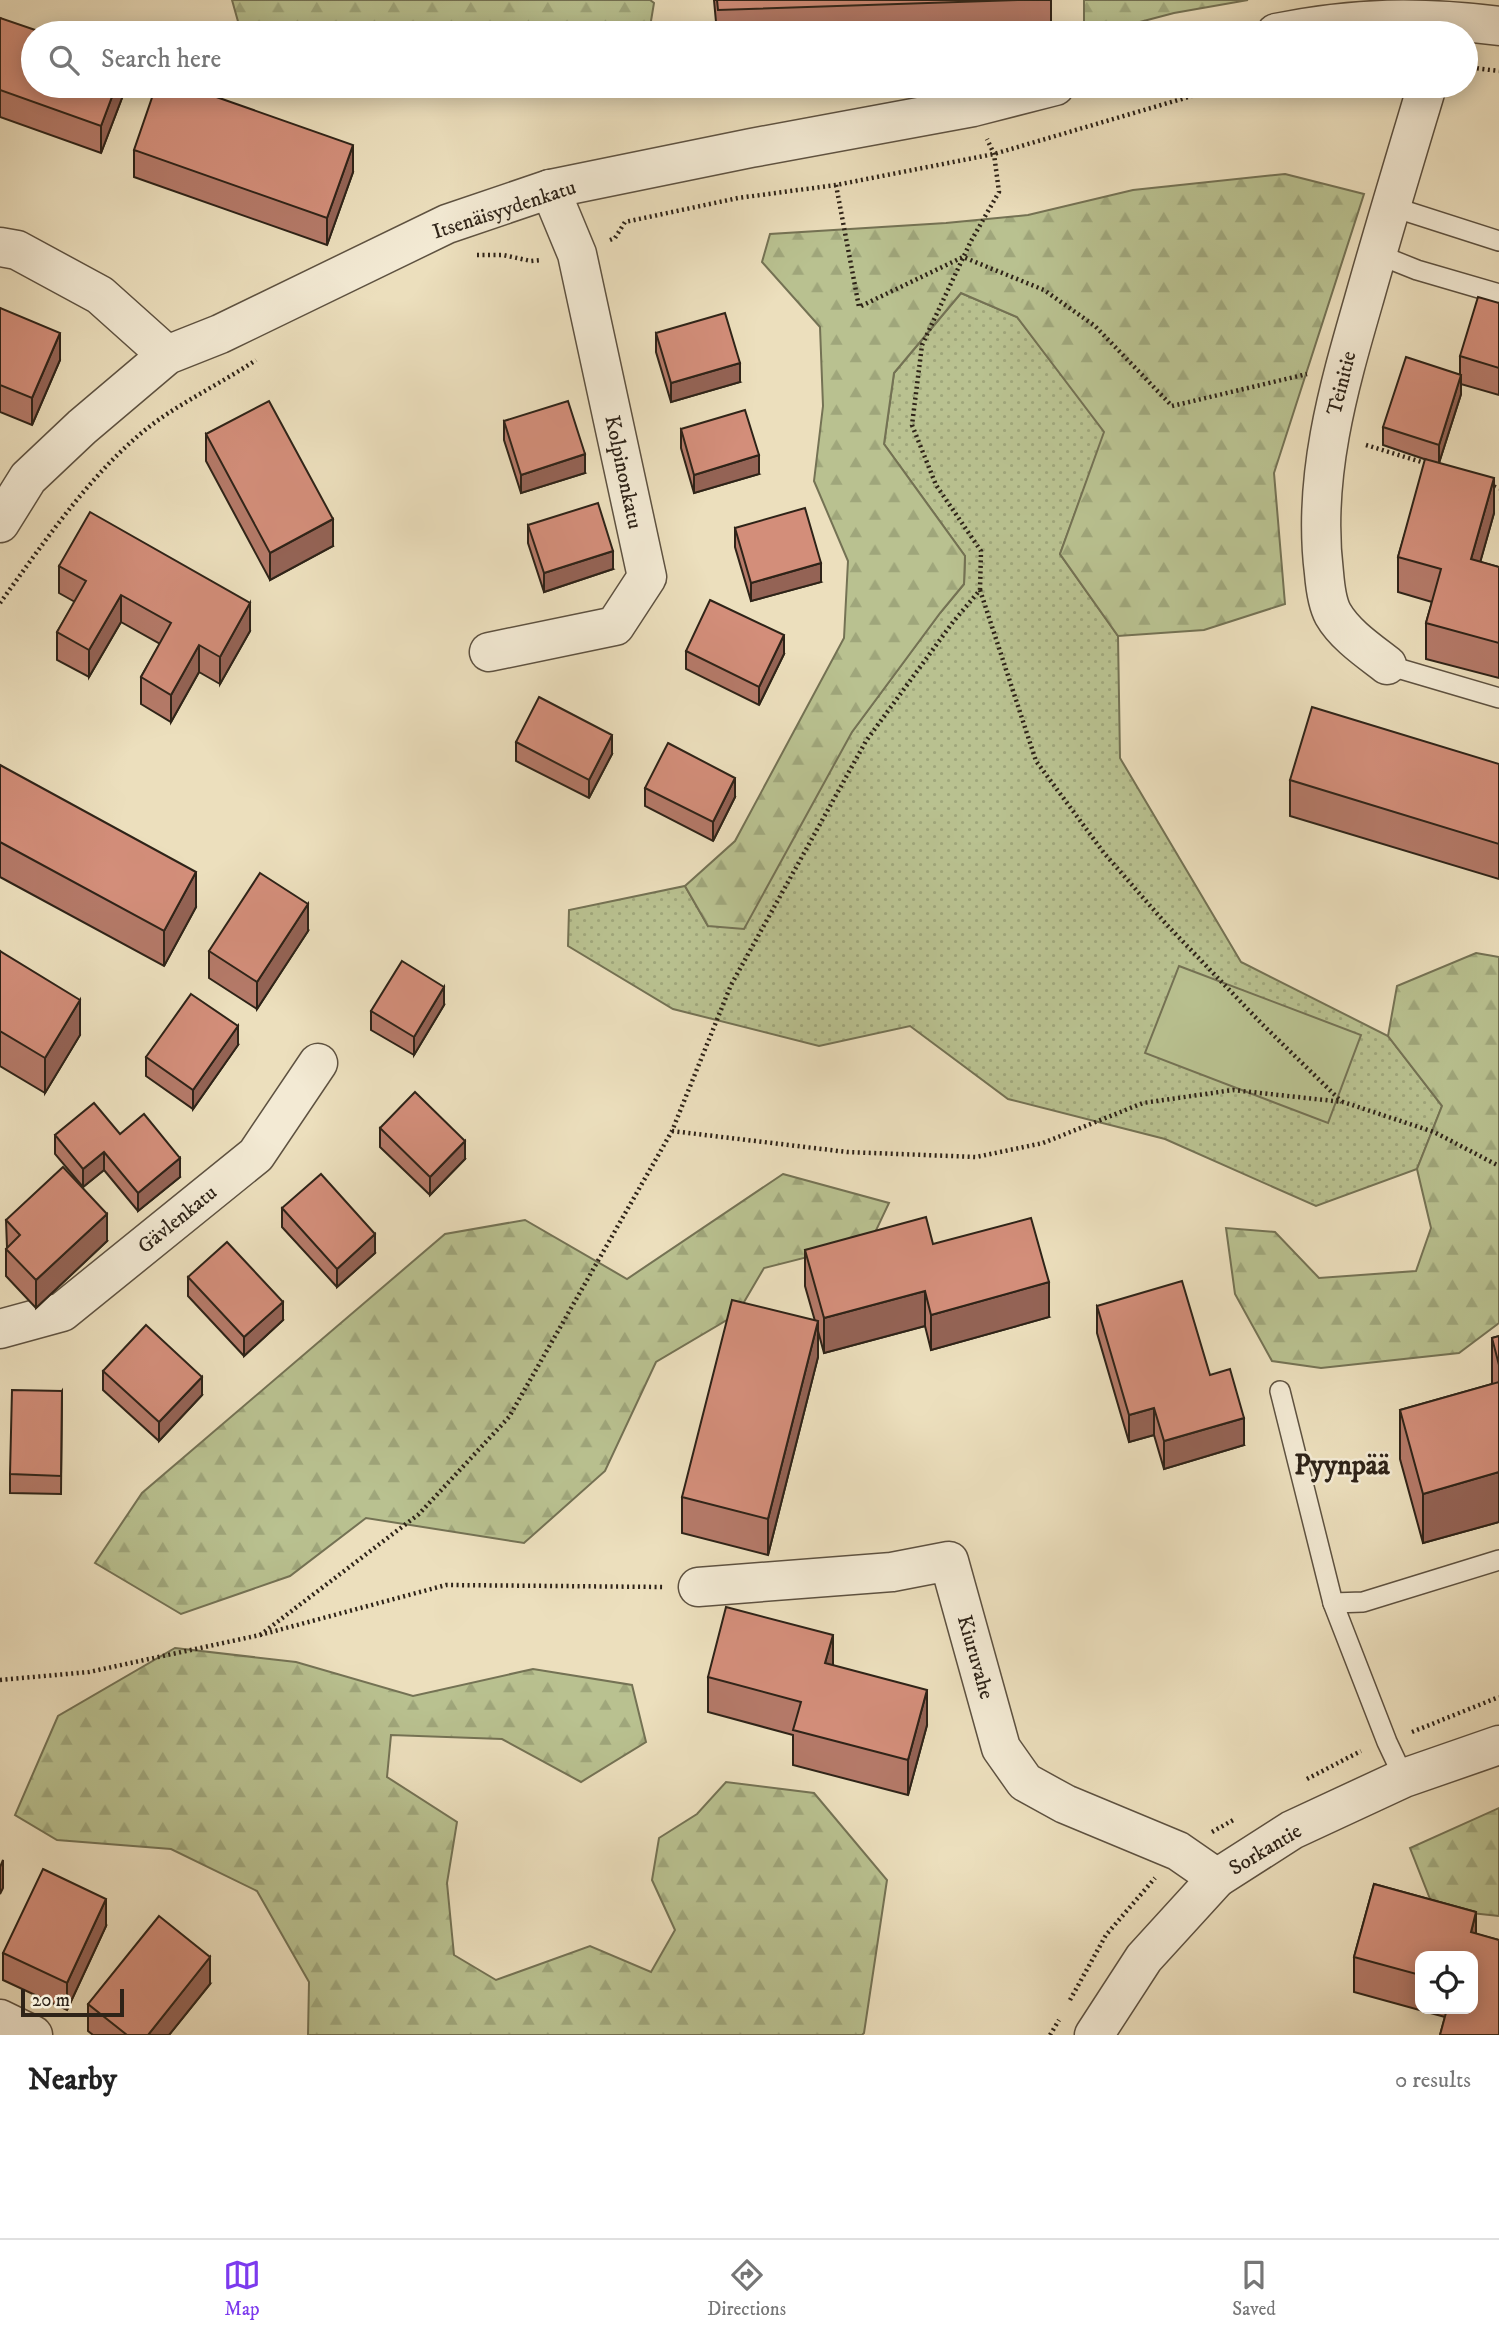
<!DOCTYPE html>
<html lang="en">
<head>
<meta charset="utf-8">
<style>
	:root { --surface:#fff; --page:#f6f6f6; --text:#222; --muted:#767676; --line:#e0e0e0; --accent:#7c3aed }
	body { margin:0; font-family:"IM FELL DW Pica",serif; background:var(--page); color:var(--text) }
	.controls { position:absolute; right:21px; bottom:21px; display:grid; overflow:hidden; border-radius:14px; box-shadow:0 4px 18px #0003 }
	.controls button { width:63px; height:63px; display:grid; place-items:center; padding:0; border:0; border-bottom:2px solid var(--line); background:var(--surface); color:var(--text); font:35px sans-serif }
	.scale { position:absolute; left:21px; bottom:18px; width:103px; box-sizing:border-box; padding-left:7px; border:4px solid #2e2318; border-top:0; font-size:19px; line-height:24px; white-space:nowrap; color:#2e2318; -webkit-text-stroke:5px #f3ead4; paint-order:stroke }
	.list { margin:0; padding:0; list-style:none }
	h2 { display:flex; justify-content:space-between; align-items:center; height:91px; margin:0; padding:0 28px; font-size:30px }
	h2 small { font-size:23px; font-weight:400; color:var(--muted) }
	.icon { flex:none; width:38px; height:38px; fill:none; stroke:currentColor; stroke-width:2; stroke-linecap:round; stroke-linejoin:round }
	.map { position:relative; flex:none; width:1499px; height:2035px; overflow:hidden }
	.search { position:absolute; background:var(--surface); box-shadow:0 4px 18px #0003; left:21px; right:21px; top:21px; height:77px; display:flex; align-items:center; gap:18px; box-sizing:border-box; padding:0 24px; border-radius:38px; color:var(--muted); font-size:26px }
	.sheet { height:203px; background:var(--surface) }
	nav { display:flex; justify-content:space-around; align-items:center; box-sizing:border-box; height:98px; border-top:2px solid var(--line); background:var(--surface); font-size:19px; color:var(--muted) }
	nav a { display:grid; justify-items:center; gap:4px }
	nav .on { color:var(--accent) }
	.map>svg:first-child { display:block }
</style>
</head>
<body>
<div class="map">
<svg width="1499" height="2035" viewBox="0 0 1499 2035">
	<defs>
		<pattern id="grass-dots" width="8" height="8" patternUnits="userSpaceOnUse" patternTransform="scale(1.75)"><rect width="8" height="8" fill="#b9c190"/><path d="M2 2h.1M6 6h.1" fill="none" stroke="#9fa67b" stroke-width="1.8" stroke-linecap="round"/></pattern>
		<pattern id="forest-firs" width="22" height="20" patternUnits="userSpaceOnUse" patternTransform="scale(1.75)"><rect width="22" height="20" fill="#b9c190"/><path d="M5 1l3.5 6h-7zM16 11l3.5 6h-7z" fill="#9fa67b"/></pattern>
	</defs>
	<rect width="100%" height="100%" fill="#ecdfbd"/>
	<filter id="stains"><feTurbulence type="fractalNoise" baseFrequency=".00286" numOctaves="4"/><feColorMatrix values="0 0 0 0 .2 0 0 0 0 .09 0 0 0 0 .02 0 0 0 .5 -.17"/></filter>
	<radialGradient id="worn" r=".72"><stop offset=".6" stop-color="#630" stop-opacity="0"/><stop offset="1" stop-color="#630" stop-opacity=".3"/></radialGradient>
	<polygon fill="url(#grass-dots)" stroke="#747254" stroke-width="2" points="961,293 1017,317 1105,432 1060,554 1118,636 1120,758 1241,962 1388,1036 1442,1106 1417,1169 1316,1206 1165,1139 1008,1099 910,1026 819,1046 673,1009 568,946 569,910 685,886 708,926 940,613 964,584 965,556 884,444 894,373"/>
	<g fill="url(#forest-firs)" stroke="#747254" stroke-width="2">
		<polygon points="232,0 650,0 654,3 649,33 260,33 239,25"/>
		<polygon points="1084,0 1248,0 1174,13 1098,33 1084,33"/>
		<polygon points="412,86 641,86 640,97"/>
		<polygon points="1285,174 1364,194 1274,473 1285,604 1204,630 1118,636 1060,554 1104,432 1017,317 961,293 894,373 884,444 965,556 964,584 940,613 852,732 744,929 708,926 685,886 735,841 844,638 848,561 814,481 823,406 820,327 762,262 770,234 946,223 1028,215 1133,190"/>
		<polygon points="1476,953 1499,957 1499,1323 1459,1353 1321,1368 1272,1361 1235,1294 1226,1228 1275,1232 1319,1278 1416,1271 1431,1228 1417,1169 1442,1106 1388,1036 1397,986"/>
		<polygon points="783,1174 889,1203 871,1241 764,1268 737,1314 656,1362 605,1471 524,1543 366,1518 290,1576 181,1614 95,1563 142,1493 445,1234 525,1220 627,1279"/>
		<polygon points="175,1648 296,1662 413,1696 533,1669 632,1685 646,1742 581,1782 502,1739 391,1735 387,1777 457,1822 447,1883 454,1955 496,1980 590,1946 651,1972 675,1930 652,1880 659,1838 697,1814 726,1782 814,1793 887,1880 864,2033 862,2035 308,2035 309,1982 257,1891 171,1849 57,1840 15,1815 58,1716"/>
		<polygon points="1499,1808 1499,1916 1434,1909 1410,1848"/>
	</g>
	<polygon fill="#b9c190" stroke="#747254" stroke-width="2" points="1179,966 1361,1035 1328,1123 1145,1053"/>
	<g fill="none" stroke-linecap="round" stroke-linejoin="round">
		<defs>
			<g id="service">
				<polyline points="1390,206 1499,241"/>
				<polyline points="1377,254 1417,270 1499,294"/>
				<polyline points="1387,665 1499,698"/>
				<polyline points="1280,1391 1333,1603 1363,1602 1499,1560"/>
				<polyline points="1333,1603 1387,1742 1404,1778"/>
			</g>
			<g id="minor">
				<path d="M1276,33c80,-16 143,-17 223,-7"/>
				<polyline points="0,247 17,250 100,295 167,355"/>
				<polyline points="0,523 28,478 82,427 167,355 220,334 447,224 550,189 751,148 973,107 1055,86"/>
				<polyline points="489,652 615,626 647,577 577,254 550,189"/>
				<path d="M1387,665c-18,-14 -42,-30 -54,-51 -6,-11 -8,-29 -9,-41 -12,-96 15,-187 41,-277 20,-71 41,-140 62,-210"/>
				<polyline points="0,1329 62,1312 256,1155 318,1063"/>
				<polyline points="698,1587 892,1572 949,1561 1001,1748 1025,1782 1065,1804 1178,1851 1217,1878"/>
				<polyline points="0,2019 33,2035"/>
			</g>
			<polyline id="tertiary" points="1094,2035 1144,1958 1217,1878 1292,1830 1404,1778 1499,1745"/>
		</defs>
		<use href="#service" stroke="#5e5241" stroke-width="22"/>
		<use href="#minor" stroke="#5e5241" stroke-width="41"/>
		<use href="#tertiary" stroke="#5e5241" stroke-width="41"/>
		<g stroke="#2e2318" stroke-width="4.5" stroke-dasharray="2 3.5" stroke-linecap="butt">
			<polyline points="1466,67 1499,71"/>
			<polyline points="836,185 859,307 963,257 1044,290 1095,326 1172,406 1307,374"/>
			<polyline points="610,240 615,238 625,222 738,198 836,185 994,154 1202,93 1235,86"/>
			<polyline points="477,255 503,255 531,261 541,260"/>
			<polyline points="1366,445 1428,464"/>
			<polyline points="1489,484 1499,489"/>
			<polyline points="980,590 1036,761 1104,853 1167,925 1262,1024 1342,1102"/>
			<path d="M0,603c46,-63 99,-143 164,-187 30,-20 62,-36 92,-56"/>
			<polyline points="672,1131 847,1152 976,1157 1043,1143 1143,1103 1233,1090 1343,1102 1434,1132 1499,1166"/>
			<polyline points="260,1635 419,1514 509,1417 672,1131 731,985 866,741 953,622 980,590 981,551 936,485 912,425 922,345 971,241 999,192 994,154 987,139"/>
			<polyline points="0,1680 89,1672 260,1635 446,1585 664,1587"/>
			<polyline points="1412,1732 1499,1697"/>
			<polyline points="1307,1779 1361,1751"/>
			<polyline points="1212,1832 1235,1819"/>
			<polyline points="1070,2000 1106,1935 1155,1878"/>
			<polyline points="1050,2035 1059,2020"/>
		</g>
		<use href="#service" stroke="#f3ead4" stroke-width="19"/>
		<use href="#minor" stroke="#f3ead4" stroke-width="38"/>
		<use href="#tertiary" stroke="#f3ead4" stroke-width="38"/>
	</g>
	<g fill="#b57a69" stroke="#2e2318" stroke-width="2" fill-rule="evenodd">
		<polygon points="714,0 1051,0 1051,33 717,33"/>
		<polygon points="0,18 125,86 125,90 101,153 0,117"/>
		<polygon points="134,150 353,172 327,245 134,177"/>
		<polygon points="1499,303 1499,395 1461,384 1461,394 1439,463 1494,513 1480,562 1499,567 1499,678 1426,659 1426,623 1432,602 1398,592 1398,557 1427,460 1383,445 1383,427 1460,375 1460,356"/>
		<polygon points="0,308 60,360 32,425 0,412"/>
		<polygon points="656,333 740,382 671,402 656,352"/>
		<polygon points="504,421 585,473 521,493 504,440"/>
		<polygon points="681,429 759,474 694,493 681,448"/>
		<polygon points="206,434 333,546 270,580 206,461"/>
		<polygon points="528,525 613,569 544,592 528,543"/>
		<polygon points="735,528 821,582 751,601 735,547"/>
		<polygon points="59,566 250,631 220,684 199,672 171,722 141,704 141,677 160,644 121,622 89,677 57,660 57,632 75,602 59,593"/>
		<polygon points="686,651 784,654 759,705 686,669"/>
		<polygon points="516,742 612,754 589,798 516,761"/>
		<polygon points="1499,764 1499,879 1290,816 1290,780"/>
		<polygon points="0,765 196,907 164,966 0,877"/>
		<polygon points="645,788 735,797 713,841 645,806"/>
		<polygon points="308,931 257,1009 209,978 209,951"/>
		<polygon points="0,951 80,1035 45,1093 0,1066"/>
		<polygon points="444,1005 414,1055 371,1030 371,1011"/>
		<polygon points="238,1045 193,1109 146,1076 146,1057"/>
		<polygon points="380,1128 465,1159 430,1195 380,1147"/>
		<polygon points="120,1134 180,1177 138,1211 104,1170 83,1187 55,1154 55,1135"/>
		<polygon points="282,1208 375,1253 337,1287 282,1227"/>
		<polygon points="6,1220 107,1241 36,1308 6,1276 6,1249 7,1248"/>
		<polygon points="933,1244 1049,1317 931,1350 925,1326 824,1353 818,1331 818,1357 768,1555 682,1533 682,1497 815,1321 805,1286 805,1250"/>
		<polygon points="188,1277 283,1320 244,1356 188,1296"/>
		<polygon points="1097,1306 1244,1445 1164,1469 1154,1435 1129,1442 1097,1333"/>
		<polygon points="1499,1336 1499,1522 1423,1543 1400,1459 1400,1410 1492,1384 1492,1338"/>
		<polygon points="103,1371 202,1395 159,1441 103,1390"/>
		<polygon points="62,1391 61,1494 10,1493 10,1474"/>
		<polygon points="833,1665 927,1725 908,1795 793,1765 793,1735 708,1712 708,1677"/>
		<path d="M1374,1884l102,28v22l23,6v95h-59l5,-18 -91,-25v-35zM1420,1956h53v53h-53z"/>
		<polygon points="106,1926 67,2010 3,1980 3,1953"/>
		<polygon points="210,1984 169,2035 93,2035 88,2031 88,2004"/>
	</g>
	<g fill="#946355" stroke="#2e2318" stroke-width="2">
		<polygon points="116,86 125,86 125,90 101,153 101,126"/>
		<polygon points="353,145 353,172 327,245 327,218"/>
		<polygon points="60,333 60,360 32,425 32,398"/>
		<polygon points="740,363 740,382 671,402 671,383"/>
		<polygon points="1461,375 1461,394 1439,463 1439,445"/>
		<polygon points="585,454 585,473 521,493 521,475"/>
		<polygon points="759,455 759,474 694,493 694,475"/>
		<polygon points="1494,478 1494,513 1471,595 1471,559"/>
		<polygon points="333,519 333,546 270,580 270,553"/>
		<polygon points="613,551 613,569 544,592 544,573"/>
		<polygon points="821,563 821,582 751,601 751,583"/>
		<polygon points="121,595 121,622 89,677 89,650"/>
		<polygon points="250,603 250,631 220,684 220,657"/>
		<polygon points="784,635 784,654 759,705 759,687"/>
		<polygon points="199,645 199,672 171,722 171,695"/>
		<polygon points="612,735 612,754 589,798 589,780"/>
		<polygon points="735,778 735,797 713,841 713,822"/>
		<polygon points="196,872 196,907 164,966 164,931"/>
		<polygon points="308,904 308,931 257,1009 257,982"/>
		<polygon points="444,987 444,1005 414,1055 414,1037"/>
		<polygon points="80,1000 80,1035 45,1093 45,1058"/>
		<polygon points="238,1026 238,1045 193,1109 193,1090"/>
		<polygon points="465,1141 465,1159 430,1195 430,1177"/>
		<polygon points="104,1152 104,1170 83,1187 83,1169"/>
		<polygon points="180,1158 180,1177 138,1211 138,1193"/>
		<polygon points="107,1214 107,1241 36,1308 36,1280"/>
		<polygon points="375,1234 375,1253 337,1287 337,1269"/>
		<polygon points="1049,1282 1049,1317 931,1350 931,1315"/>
		<polygon points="925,1291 925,1326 824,1353 824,1318"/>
		<polygon points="283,1302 283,1320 244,1356 244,1337"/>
		<polygon points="818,1321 818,1357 768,1555 768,1519"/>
		<polygon points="202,1377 202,1395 159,1441 159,1422"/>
		<polygon points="1154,1408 1154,1435 1129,1442 1129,1415"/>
		<polygon points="1244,1418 1244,1445 1164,1469 1164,1441"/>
		<polygon points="1499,1472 1499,1522 1423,1543 1423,1494"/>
		<polygon points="833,1635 833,1670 825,1663"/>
		<polygon points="927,1690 927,1725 908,1795 908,1760"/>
		<polygon points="3,1860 3,1888 0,1894 0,1867"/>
		<polygon points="106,1899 106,1926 67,2010 67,1983"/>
		<polygon points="1476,1912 1476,1947 1471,1932"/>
		<polygon points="210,1957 210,1984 169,2035 148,2035"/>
	</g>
	<g fill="#d38e7a" stroke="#2e2318" stroke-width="2">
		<polygon points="717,0 1018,0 718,10"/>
		<polygon points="0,18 44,33 33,33 33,86 116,86 101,126 0,90"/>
		<polygon points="156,86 185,86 353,145 327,218 134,150"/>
		<polygon points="1478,297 1499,303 1499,368 1460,356"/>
		<polygon points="0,308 60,333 32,398 0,385"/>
		<polygon points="725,313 740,363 671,383 656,333"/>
		<polygon points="1406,357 1461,375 1439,445 1383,427"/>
		<polygon points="269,401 333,519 270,553 206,434"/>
		<polygon points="568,401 585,454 521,475 504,421"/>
		<polygon points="745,410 759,455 694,475 681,429"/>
		<polygon points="1425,459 1494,478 1471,559 1499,567 1499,643 1426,623 1441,569 1398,557"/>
		<polygon points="598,503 613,551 544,573 528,525"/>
		<polygon points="805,508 821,563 751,583 735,528"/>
		<polygon points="90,512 250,603 220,657 199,645 171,695 141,677 171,623 121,595 89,650 57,632 86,581 59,566"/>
		<polygon points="710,600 784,635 759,687 686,651"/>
		<polygon points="539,697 612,735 589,780 516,742"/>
		<polygon points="1312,707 1499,764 1499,844 1290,780"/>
		<polygon points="668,743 735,778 713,822 645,788"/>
		<polygon points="0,765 196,872 164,931 0,842"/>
		<polygon points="260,873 308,904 257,982 209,951"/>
		<polygon points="0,951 80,1000 45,1058 0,1031"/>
		<polygon points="402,961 444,987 414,1037 371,1011"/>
		<polygon points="191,994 238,1026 193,1090 146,1057"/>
		<polygon points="415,1092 465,1141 430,1177 380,1128"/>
		<polygon points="94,1103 120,1134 144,1114 180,1158 138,1193 104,1152 83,1169 55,1135"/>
		<polygon points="63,1167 107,1214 36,1280 6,1249 20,1235 6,1220"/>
		<polygon points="321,1174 375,1234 337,1269 282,1208"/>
		<polygon points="926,1217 933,1244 1031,1218 1049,1282 931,1315 925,1291 824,1318 805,1250"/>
		<polygon points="227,1242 283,1302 244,1337 188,1277"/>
		<polygon points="1182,1281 1210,1375 1230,1369 1244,1418 1164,1441 1154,1408 1129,1415 1097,1306"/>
		<polygon points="732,1300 818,1321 768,1519 682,1497"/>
		<polygon points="146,1325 202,1377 159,1422 103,1371"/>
		<polygon points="1499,1336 1499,1365 1492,1338"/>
		<polygon points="1499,1382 1499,1472 1423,1494 1400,1410"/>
		<polygon points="12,1390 62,1391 61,1476 10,1474"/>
		<polygon points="726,1607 833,1635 825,1663 927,1690 908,1760 793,1730 801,1702 708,1677"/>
		<polygon points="43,1869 106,1899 67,1983 3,1953"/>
		<polygon points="1374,1884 1476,1912 1471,1932 1499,1940 1499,2035 1440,2035 1447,2009 1473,2009 1473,1956 1420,1956 1420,1975 1354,1957"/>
		<polygon points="159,1916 210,1957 148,2035 127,2035 88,2004"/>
	</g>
	<g text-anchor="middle" stroke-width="5" stroke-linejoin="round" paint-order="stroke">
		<g font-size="21" fill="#2e2318" stroke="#f3ead4">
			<text transform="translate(504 209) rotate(-18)" y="7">Itsenäisyydenkatu</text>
			<text transform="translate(1341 383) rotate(-76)" y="7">Teinitie</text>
			<text transform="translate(624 472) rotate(78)" y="7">Kolpinonkatu</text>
			<text transform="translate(177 1219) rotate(-39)" y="7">Gävlenkatu</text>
			<text transform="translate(976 1657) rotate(74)" y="7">Kiuruvahe</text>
			<text transform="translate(1265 1849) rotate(-31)" y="7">Sorkantie</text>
		</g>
		<g font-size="28" font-weight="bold" fill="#2e2318" stroke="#f3ead4">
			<text x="1342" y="1474">Pyynpää</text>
		</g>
	</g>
	<rect width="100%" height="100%" filter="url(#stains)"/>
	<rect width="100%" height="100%" fill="url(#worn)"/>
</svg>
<div class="controls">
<button><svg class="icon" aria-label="locate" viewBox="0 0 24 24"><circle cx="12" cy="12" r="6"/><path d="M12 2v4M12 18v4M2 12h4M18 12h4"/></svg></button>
</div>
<div class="scale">20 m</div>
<div class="search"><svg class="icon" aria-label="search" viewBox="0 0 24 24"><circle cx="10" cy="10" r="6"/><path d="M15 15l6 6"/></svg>Search here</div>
</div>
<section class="sheet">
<h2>Nearby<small>0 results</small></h2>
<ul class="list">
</ul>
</section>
<nav>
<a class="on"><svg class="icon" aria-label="map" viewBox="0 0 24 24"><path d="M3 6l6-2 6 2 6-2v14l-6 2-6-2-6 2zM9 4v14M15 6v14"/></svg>Map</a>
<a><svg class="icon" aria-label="directions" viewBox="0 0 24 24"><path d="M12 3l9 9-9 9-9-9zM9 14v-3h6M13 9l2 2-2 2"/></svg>Directions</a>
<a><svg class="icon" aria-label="saved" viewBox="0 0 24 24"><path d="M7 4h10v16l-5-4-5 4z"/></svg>Saved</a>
</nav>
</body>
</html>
